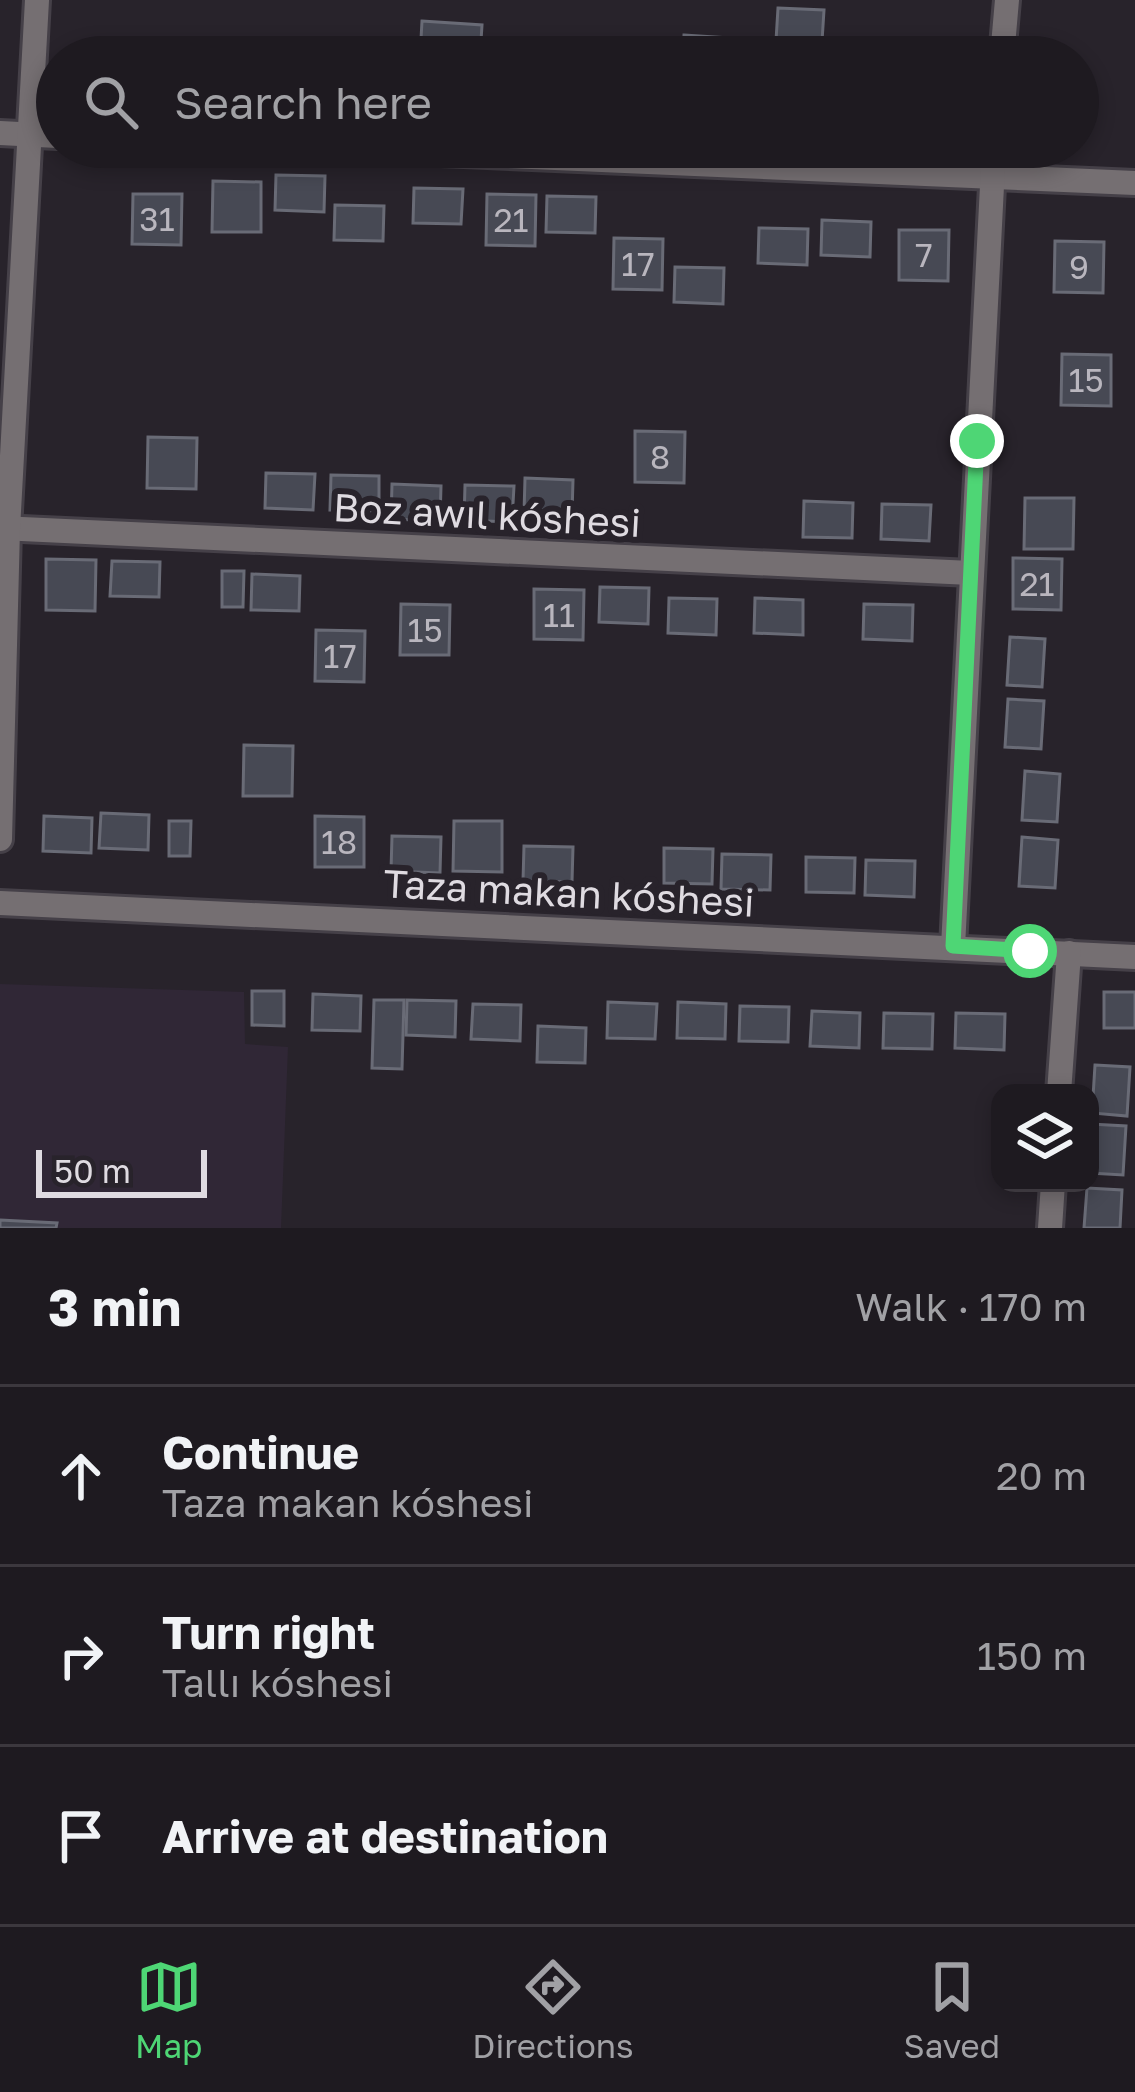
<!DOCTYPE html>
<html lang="en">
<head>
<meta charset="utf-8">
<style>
	:root { --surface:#1e1a20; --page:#2b272d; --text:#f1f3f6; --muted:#a1a1a5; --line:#3c383e; --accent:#4ed675 }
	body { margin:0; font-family:"Golos Text",sans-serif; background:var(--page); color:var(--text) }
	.controls { position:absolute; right:36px; bottom:36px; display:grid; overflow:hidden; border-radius:24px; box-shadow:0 6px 18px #0003 }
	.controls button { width:108px; height:108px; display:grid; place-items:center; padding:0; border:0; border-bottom:3px solid var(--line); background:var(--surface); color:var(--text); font:60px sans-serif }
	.scale { position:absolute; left:36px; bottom:30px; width:171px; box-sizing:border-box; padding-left:12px; border:6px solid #dfdbe1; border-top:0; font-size:33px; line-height:42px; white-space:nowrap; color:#dfdbe1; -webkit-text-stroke:9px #28232b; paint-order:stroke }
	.stop { position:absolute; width:36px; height:36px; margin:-27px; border:9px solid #4ed675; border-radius:50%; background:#fff }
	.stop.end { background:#4ed675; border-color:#fff; box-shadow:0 3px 12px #0008 }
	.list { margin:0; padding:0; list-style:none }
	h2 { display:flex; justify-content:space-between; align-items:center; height:156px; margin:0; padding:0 48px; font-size:51px }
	h2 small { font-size:39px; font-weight:400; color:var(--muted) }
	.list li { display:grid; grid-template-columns:78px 1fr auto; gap:36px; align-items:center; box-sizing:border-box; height:180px; padding:0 48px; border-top:3px solid var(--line) }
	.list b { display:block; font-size:45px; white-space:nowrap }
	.list p { margin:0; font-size:39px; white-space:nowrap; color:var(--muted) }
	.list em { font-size:39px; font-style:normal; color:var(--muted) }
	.icon { flex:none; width:66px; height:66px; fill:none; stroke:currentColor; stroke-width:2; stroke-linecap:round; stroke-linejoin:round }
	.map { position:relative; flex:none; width:1135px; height:1228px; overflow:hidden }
	.search { position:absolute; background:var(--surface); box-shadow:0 6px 18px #0003; left:36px; right:36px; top:36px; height:132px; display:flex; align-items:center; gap:30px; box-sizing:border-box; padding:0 42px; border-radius:66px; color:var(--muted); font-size:45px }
	.sheet { height:696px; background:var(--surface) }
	nav { display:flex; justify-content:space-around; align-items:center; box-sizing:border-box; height:168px; border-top:3px solid var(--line); background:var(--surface); font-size:33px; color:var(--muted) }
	nav a { display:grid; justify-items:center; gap:6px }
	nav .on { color:var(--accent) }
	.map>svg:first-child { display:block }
</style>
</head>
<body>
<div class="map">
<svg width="1135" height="1228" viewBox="0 0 1135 1228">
	<rect width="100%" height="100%" fill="#28232b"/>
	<polygon fill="#302736" points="0,984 244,992 245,1044 288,1047 281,1228 0,1228"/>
	<g fill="#474954" stroke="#696b76" stroke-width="3">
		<polygon points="778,8 824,10 821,57 775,57"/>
		<polygon points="422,21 482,25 480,57 420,57"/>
		<polygon points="684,35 744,39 743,57 683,57"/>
		<polygon points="297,45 338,46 338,57 297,57"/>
		<polygon points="863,48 923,52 922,57 862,57"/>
		<polygon points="276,175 325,176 324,212 275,210"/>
		<polygon points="213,181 261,182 261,232 212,232"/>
		<polygon points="414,188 463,189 461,224 413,223"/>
		<polygon points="133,194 182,194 181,245 132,244"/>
		<polygon points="487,194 536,195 535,246 486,245"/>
		<polygon points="547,196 596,197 595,233 546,232"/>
		<polygon points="335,205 384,206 383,241 334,240"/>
		<polygon points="822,220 871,222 870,257 821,255"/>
		<polygon points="759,228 808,229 807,265 758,263"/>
		<polygon points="899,230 949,230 948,281 899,280"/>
		<polygon points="614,238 663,239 662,290 613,289"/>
		<polygon points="1055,241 1104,242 1103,293 1054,292"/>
		<polygon points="675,267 724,268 723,304 674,302"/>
		<polygon points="1062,354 1111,355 1111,406 1061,405"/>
		<polygon points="635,431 685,432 684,483 635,482"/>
		<polygon points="148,437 197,438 196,489 147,488"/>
		<polygon points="266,473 315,474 313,510 265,508"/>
		<polygon points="331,475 379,476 379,511 330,510"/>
		<polygon points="525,478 573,480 572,515 524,513"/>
		<polygon points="392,484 441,486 440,521 391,519"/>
		<polygon points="465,485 514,486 512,522 464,520"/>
		<polygon points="1025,498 1074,498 1073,549 1024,549"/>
		<polygon points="804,501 853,503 852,538 803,537"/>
		<polygon points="882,504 931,505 929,541 881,539"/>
		<polygon points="1013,558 1062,559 1061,610 1013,609"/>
		<polygon points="46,559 96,560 95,611 46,610"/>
		<polygon points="112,561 160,562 159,597 110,596"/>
		<polygon points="222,571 244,571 243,607 222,607"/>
		<polygon points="252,574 300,576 299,611 251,610"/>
		<polygon points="600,587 649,588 648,624 599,622"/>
		<polygon points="534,589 584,590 583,640 534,639"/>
		<polygon points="669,598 717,599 716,635 668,633"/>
		<polygon points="755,598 803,600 803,635 754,633"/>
		<polygon points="401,604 450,605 449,655 400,655"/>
		<polygon points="864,604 913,605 912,641 863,639"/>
		<polygon points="316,630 365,631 364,682 315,681"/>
		<polygon points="1010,637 1045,639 1042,687 1007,685"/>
		<polygon points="1008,699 1044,701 1041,749 1005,747"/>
		<polygon points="244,745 293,746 292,796 243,796"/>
		<polygon points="1025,771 1060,774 1057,822 1022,820"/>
		<polygon points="101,813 149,815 148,850 99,848"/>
		<polygon points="44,816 92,818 91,853 43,851"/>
		<polygon points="315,816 364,817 364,867 315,867"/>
		<polygon points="169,821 191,821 190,856 169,856"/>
		<polygon points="454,821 502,821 502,872 453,871"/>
		<polygon points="392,836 441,837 440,873 391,871"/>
		<polygon points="1022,837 1058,840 1055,888 1019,886"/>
		<polygon points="524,846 573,847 572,882 523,881"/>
		<polygon points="664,848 713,849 712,884 664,883"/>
		<polygon points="722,854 771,855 770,890 721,889"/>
		<polygon points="806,857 855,858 854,893 806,892"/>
		<polygon points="866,860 915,861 914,897 865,895"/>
		<polygon points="252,991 284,991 284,1026 252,1025"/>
		<rect x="1104" y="992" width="31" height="36"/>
		<polygon points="313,994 361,996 360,1031 312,1030"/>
		<polygon points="374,1000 404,1000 402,1069 372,1068"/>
		<polygon points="407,1000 456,1001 455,1037 406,1035"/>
		<polygon points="608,1002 657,1004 655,1039 607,1038"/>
		<polygon points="678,1002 726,1004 725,1039 677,1038"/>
		<polygon points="473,1004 521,1005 520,1041 471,1039"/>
		<polygon points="740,1006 789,1007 788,1042 739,1041"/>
		<polygon points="812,1011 860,1013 859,1048 810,1046"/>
		<polygon points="884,1013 933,1014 932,1049 883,1048"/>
		<polygon points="956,1013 1005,1014 1004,1050 955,1048"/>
		<polygon points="538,1026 586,1028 585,1063 537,1062"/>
		<polygon points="1095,1065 1130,1067 1127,1116 1092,1113"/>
		<polygon points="1090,1124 1126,1126 1123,1175 1090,1173"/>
		<polygon points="1087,1188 1122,1190 1120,1228 1084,1228"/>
		<polygon points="0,1220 57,1223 56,1228 0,1228"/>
	</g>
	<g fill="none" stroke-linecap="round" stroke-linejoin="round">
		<defs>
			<g id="street">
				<polyline points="1002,57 1007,0"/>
				<polyline points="0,133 57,136"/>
				<polyline points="300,147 1135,183"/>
				<polyline points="0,528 971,573"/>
				<polyline points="0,839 8,529 37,0"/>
				<polyline points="0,903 1135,957"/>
				<polyline points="953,947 994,147"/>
				<polyline points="1059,1093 1069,953"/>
				<polyline points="1050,1228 1053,1183"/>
			</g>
		</defs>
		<use href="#street" stroke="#454048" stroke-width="30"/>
		<use href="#street" stroke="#756f72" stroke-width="24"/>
	</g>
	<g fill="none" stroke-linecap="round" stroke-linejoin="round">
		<polyline stroke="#4ed675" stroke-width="15" points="977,441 953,946 1030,951"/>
	</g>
	<g text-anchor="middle" stroke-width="12" stroke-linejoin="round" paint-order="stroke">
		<g font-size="33" fill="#b9b6be">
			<text x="157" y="231">31</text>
			<text x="511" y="232">21</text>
			<text x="924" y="267">7</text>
			<text x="638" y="276">17</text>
			<text x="1079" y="279">9</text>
			<text x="1086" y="392">15</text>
			<text x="660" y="469">8</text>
			<text x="1037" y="596">21</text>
			<text x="559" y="627">11</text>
			<text x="425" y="642">15</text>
			<text x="340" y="668">17</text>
			<text x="339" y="854">18</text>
		</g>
		<g font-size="39" fill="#dfdbe1" stroke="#28232b">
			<text transform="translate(487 515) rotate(3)" y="14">Boz awıl kóshesi</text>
			<text transform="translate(569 893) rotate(3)" y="14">Taza makan kóshesi</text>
		</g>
	</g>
</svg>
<div class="controls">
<button><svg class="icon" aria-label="layers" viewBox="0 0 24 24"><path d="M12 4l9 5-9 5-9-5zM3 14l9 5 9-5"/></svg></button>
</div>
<div class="scale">50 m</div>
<div class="stop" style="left:1030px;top:951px"></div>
<div class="stop end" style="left:977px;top:441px"></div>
<div class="search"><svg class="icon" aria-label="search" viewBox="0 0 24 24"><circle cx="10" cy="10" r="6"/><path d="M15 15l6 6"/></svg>Search here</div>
</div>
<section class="sheet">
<h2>3 min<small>Walk · 170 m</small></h2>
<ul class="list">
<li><svg class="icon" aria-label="ahead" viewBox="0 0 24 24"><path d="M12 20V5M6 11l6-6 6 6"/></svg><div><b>Continue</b><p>Taza makan kóshesi</p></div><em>20 m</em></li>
<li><svg class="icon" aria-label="right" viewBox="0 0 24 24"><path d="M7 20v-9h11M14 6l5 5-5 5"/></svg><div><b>Turn right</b><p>Tallı kóshesi</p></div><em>150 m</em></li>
<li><svg class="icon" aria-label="arrive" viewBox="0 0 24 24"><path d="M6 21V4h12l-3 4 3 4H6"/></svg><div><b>Arrive at destination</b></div></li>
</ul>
</section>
<nav>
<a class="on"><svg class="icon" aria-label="map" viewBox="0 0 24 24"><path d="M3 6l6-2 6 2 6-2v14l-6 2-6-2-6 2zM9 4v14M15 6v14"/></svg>Map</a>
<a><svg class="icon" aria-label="directions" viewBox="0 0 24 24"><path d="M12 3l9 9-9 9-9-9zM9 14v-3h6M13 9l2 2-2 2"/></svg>Directions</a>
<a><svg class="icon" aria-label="saved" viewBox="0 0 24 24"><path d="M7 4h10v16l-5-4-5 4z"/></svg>Saved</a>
</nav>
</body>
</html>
